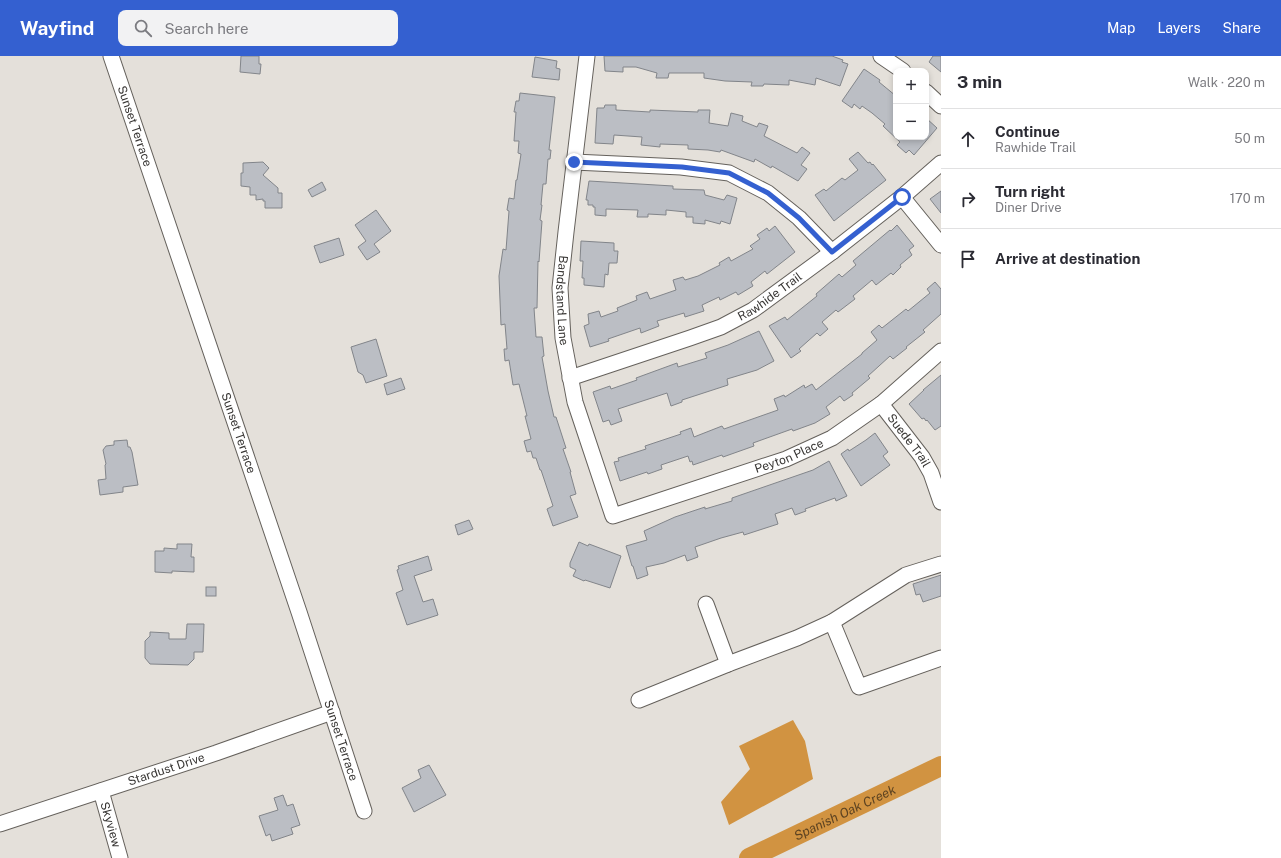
<!DOCTYPE html>
<html lang="en">
<head>
<meta charset="utf-8">
<style>
	:root { --surface:#fff; --page:#f2f2f3; --text:#2b2b33; --muted:#7c7c81; --line:#e1e1e2; --accent:#3460d0 }
	body { margin:0; font-family:"Public Sans",sans-serif; background:var(--page); color:var(--text) }
	.controls { position:absolute; right:12px; top:12px; display:grid; overflow:hidden; border-radius:8px; box-shadow:0 2px 6px #0003 }
	.controls button { width:36px; height:36px; display:grid; place-items:center; padding:0; border:0; border-bottom:1px solid var(--line); background:var(--surface); color:var(--text); font:20px sans-serif }
	.stop { position:absolute; width:12px; height:12px; margin:-9px; border:3px solid #3460d0; border-radius:50%; background:#fff }
	.stop.end { background:#3460d0; border-color:#fff; box-shadow:0 1px 4px #0008 }
	.list { margin:0; padding:0; list-style:none }
	h2 { display:flex; justify-content:space-between; align-items:center; height:52px; margin:0; padding:0 16px; font-size:17px }
	h2 small { font-size:13px; font-weight:400; color:var(--muted) }
	.list li { display:grid; grid-template-columns:26px 1fr auto; gap:12px; align-items:center; box-sizing:border-box; height:60px; padding:0 16px; border-top:1px solid var(--line) }
	.list b { display:block; font-size:15px; white-space:nowrap }
	.list p { margin:0; font-size:13px; white-space:nowrap; color:var(--muted) }
	.list em { font-size:13px; font-style:normal; color:var(--muted) }
	.icon { flex:none; width:22px; height:22px; fill:none; stroke:currentColor; stroke-width:2; stroke-linecap:round; stroke-linejoin:round }
	.map { position:relative; flex:none; width:941px; height:802px; overflow:hidden }
	header { display:flex; align-items:center; gap:24px; box-sizing:border-box; height:56px; padding:0 20px; background:var(--accent); color:#fff }
	header strong { font-size:19px }
	nav { display:flex; gap:22px; margin-inline-start:auto; font-size:14px }
	.search { width:280px; height:36px; background:var(--page); display:flex; align-items:center; gap:10px; box-sizing:border-box; padding:0 14px; border-radius:8px; color:var(--muted); font-size:15px }
	main { display:flex }
	aside { flex:1; background:var(--surface) }
	.map>svg:first-child { display:block }
</style>
</head>
<body>
<header>
<strong>Wayfind</strong>
<div class="search"><svg class="icon" aria-label="search" viewBox="0 0 24 24"><circle cx="10" cy="10" r="6"/><path d="M15 15l6 6"/></svg>Search here</div>
<nav><a>Map</a><a>Layers</a><a>Share</a></nav>
</header>
<main>
<div class="map">
<svg width="941" height="802" viewBox="0 0 941 802">
	<rect width="100%" height="100%" fill="#e4e0da"/>
	<polygon fill="#d19341" points="793,664 805,685 813,723 729,769 721,746 750,713 739,690"/>
	<g fill="none" stroke-linecap="round" stroke-linejoin="round">
		<path stroke="#d19341" stroke-width="20" id="s1" d="M749,802l192,-92"/>
	</g>
	<g fill="#bbbec4" stroke="#82858a">
		<polygon points="241,0 259,0 259,8 261,8 260,18 240,16"/>
		<polygon points="604,0 832,0 843,4 842,6 848,8 840,30 816,22 815,29 789,24 789,29 764,28 763,30 751,30 752,26 725,25 704,22 704,17 669,17 668,22 656,22 657,17 636,11 623,11 623,16 605,15"/>
		<polygon points="933,0 941,0 941,16 929,6"/>
		<polygon points="535,1 557,5 556,12 560,13 559,24 532,21"/>
		<polygon points="864,13 880,24 879,26 896,40 896,81 926,81 926,62 937,72 914,99 909,94 906,97 897,89 900,86 883,70 885,68 872,57 862,50 860,53 854,48 852,52 842,45"/>
		<polygon points="520,37 555,41 549,94 551,94 550,103 548,103 546,128 543,128 541,149 542,149 540,164 542,165 539,206 538,205 537,252 534,252 536,281 542,281 544,300 542,301 548,335 554,361 556,361 566,392 563,393 571,416 570,416 576,438 570,440 578,461 553,470 547,453 553,450 541,414 540,414 536,402 533,402 531,395 527,396 524,385 531,383 525,360 527,360 519,328 513,329 509,304 505,305 504,293 507,293 505,268 501,269 499,220 503,193 506,194 509,155 507,154 509,142 514,143 516,124 517,124 521,98 518,97 519,85 514,85 516,56 514,56 516,45 519,45"/>
		<polygon points="605,49 616,49 616,54 650,56 650,54 698,56 698,54 710,54 709,67 728,70 731,57 743,60 742,65 757,71 759,67 768,70 764,80 797,97 802,91 810,97 801,109 807,113 798,125 772,110 771,112 755,103 754,106 721,94 720,96 708,94 688,93 688,89 660,88 660,91 641,89 642,81 614,79 613,88 595,87 597,52 604,52"/>
		<polygon points="858,96 868,107 870,106 872,109 873,108 886,124 834,165 815,139 824,133 826,135 842,122 845,124 858,114 849,103"/>
		<polygon points="263,106 269,112 263,119 278,132 278,137 282,137 282,152 265,152 265,145 263,145 263,143 256,144 256,139 250,139 250,131 241,130 241,117 243,117 243,107"/>
		<polygon points="589,125 673,130 673,133 704,134 705,139 724,144 727,139 737,142 730,168 721,165 720,168 705,164 705,168 693,167 693,161 686,161 686,156 666,154 666,159 648,158 648,161 637,161 638,154 606,153 606,160 595,159 595,151 593,151 593,149 588,149 588,144 586,144"/>
		<polygon points="322,126 326,134 312,141 308,134"/>
		<polygon points="941,135 941,157 930,143"/>
		<polygon points="376,154 391,175 374,188 380,196 367,204 358,191 366,185 355,169"/>
		<polygon points="897,169 914,190 909,194 912,199 900,209 901,211 893,219 891,217 876,229 872,224 853,240 855,243 838,256 836,254 822,266 828,273 820,280 817,277 799,293 801,295 791,302 769,270 785,261 787,264 817,240 816,238 839,218 842,221 856,209 853,205 890,174 891,175"/>
		<polygon points="775,170 795,196 767,218 765,215 751,226 753,230 738,239 736,236 720,244 719,241 702,249 704,255 685,261 684,257 657,265 659,270 641,277 640,272 608,283 609,285 590,291 584,270 589,268 588,258 599,255 601,261 618,255 617,252 637,244 636,240 647,236 650,243 676,234 673,224 683,221 685,224 698,220 720,209 719,207 729,201 731,205 753,193 750,190 760,183 757,179 767,172 769,175"/>
		<polygon points="339,182 344,199 320,207 314,190"/>
		<polygon points="581,185 614,187 614,195 618,195 617,207 609,207 608,219 605,218 604,231 584,229 584,222 582,222 583,205 580,205"/>
		<polygon points="935,226 941,233 941,258 923,274 925,276 906,291 907,292 893,303 890,300 868,320 870,322 852,337 853,339 844,345 840,340 826,351 830,358 815,367 793,375 792,373 753,387 754,390 723,401 722,399 693,409 692,405 690,406 688,400 661,409 662,413 648,418 647,416 620,425 614,406 619,405 618,402 646,393 645,390 681,378 680,376 691,372 694,381 722,370 724,373 778,354 774,343 784,339 785,341 804,329 805,332 812,328 816,334 862,298 862,297 877,284 871,276 879,269 882,272 906,253 908,255 930,237 927,233"/>
		<polygon points="759,275 774,305 757,314 727,323 728,329 682,344 682,346 671,350 667,337 618,353 622,365 611,369 609,364 603,366 593,336 610,330 611,333 637,324 636,322 677,307 678,311 707,302 705,297 728,289"/>
		<polygon points="376,283 387,320 366,327 363,319 358,316 351,291"/>
		<polygon points="941,319 941,370 935,374 927,364 926,365 924,362 922,363 909,348 924,334 923,334"/>
		<polygon points="401,322 405,333 387,339 384,328"/>
		<polygon points="875,377 888,396 883,400 890,409 861,430 841,398 848,393 849,395 866,384"/>
		<polygon points="127,384 128,391 130,391 132,396 138,429 123,431 123,436 100,439 98,424 106,423 105,409 106,408 103,394 106,390 114,389 114,385"/>
		<polygon points="829,405 847,440 836,445 835,442 805,453 806,455 795,459 792,452 775,458 778,468 744,479 743,476 721,482 695,491 698,501 687,505 685,499 664,507 646,511 648,519 637,523 633,510 632,510 626,490 647,484 644,475 675,461 705,451 705,453 732,445 732,442 813,414"/>
		<polygon points="469,464 473,473 458,479 455,469"/>
		<polygon points="579,486 588,490 589,488 621,500 610,532 585,524 584,525 573,520 576,514 570,511 570,507"/>
		<polygon points="177,488 192,488 191,501 194,501 194,516 172,515 172,517 155,516 155,495 164,495 164,492 177,493"/>
		<polygon points="428,500 432,514 414,520 423,546 433,543 438,559 407,569 396,537 403,534 397,514 399,513 398,510"/>
		<polygon points="941,519 941,540 923,546 920,538 916,539 913,528"/>
		<rect x="206" y="531" width="10" height="9"/>
		<polygon points="187,568 204,568 203,596 194,596 194,603 188,609 150,608 145,602 145,585 150,580 150,576 169,577 169,583 186,583"/>
		<polygon points="429,709 446,739 414,756 402,732 421,722 418,714"/>
		<polygon points="283,739 287,750 293,748 300,769 291,772 293,778 272,785 270,778 266,780 259,760 278,754 274,742"/>
	</g>
	<g fill="none" stroke-linecap="round" stroke-linejoin="round">
		<defs>
			<g id="minor">
				<path id="s2" d="M111,0l188,556 65,199"/>
				<path id="s3" d="M587,0l-21,176 -6,56 3,50 12,64 38,114 173,-57 46,-21 49,-34 60,-53"/>
				<polyline points="881,0 903,15"/>
				<polyline points="926,36 941,50"/>
				<polyline points="574,106 681,111 729,117 768,137 799,162 832,196"/>
				<polyline points="902,141 941,189"/>
				<path id="s4" d="M570,322l120,-40 31,-11 32,-17 79,-58 70,-55 39,-34"/>
				<path id="s5" d="M881,348l41,53 9,16 10,29"/>
				<polyline points="706,548 728,608"/>
				<polyline points="832,566 859,631 941,602"/>
				<polyline points="639,644 728,608 797,582 832,566 906,519 941,508"/>
				<path id="s6" d="M101,735l19,67"/>
				<path id="s7" d="M0,768l216,-71 116,-41"/>
			</g>
		</defs>
		<use href="#minor" stroke="#65615c" stroke-width="17"/>
		<use href="#minor" stroke="#fff" stroke-width="15"/>
	</g>
	<g fill="none" stroke-linecap="round" stroke-linejoin="round">
		<polyline stroke="#3460d0" stroke-width="5" points="574,106 682,111 729,117 768,137 799,162 832,196 902,141"/>
	</g>
	<g text-anchor="middle" stroke-width="3" stroke-linejoin="round" paint-order="stroke">
		<g font-size="12" fill="#383634" stroke="#f2ede7">
			<text dy="4" stroke="none"><textPath href="#s2" startOffset="74">Sunset Terrace</textPath></text>
			<text dy="4" stroke="none"><textPath href="#s4" startOffset="217">Rawhide Trail</textPath></text>
			<text dy="4" stroke="none"><textPath href="#s3" startOffset="246">Bandstand Lane</textPath></text>
			<text dy="4" stroke="none"><textPath href="#s2" startOffset="398">Sunset Terrace</textPath></text>
			<text dy="4" stroke="none"><textPath href="#s5" startOffset="46">Suede Trail</textPath></text>
			<text dy="4" stroke="none"><textPath href="#s3" startOffset="655">Peyton Place</textPath></text>
			<text dy="4" stroke="none"><textPath href="#s2" startOffset="722">Sunset Terrace</textPath></text>
			<text dy="4" stroke="none"><textPath href="#s7" startOffset="175">Stardust Drive</textPath></text>
			<text dy="4" stroke="none"><textPath href="#s6" startOffset="35">Skyview</textPath></text>
		</g>
		<g font-size="13" font-style="italic" fill="#5d4321" stroke="#f2ede7">
			<text dy="5" stroke="none"><textPath href="#s1" startOffset="106">Spanish Oak Creek</textPath></text>
		</g>
	</g>
</svg>
<div class="controls">
<button>+</button>
<button>−</button>
</div>
<div class="stop" style="left:902px;top:141px"></div>
<div class="stop end" style="left:574px;top:106px"></div>
</div>
<aside>
<h2>3 min<small>Walk · 220 m</small></h2>
<ul class="list">
<li><svg class="icon" aria-label="ahead" viewBox="0 0 24 24"><path d="M12 20V5M6 11l6-6 6 6"/></svg><div><b>Continue</b><p>Rawhide Trail</p></div><em>50 m</em></li>
<li><svg class="icon" aria-label="right" viewBox="0 0 24 24"><path d="M7 20v-9h11M14 6l5 5-5 5"/></svg><div><b>Turn right</b><p>Diner Drive</p></div><em>170 m</em></li>
<li><svg class="icon" aria-label="arrive" viewBox="0 0 24 24"><path d="M6 21V4h12l-3 4 3 4H6"/></svg><div><b>Arrive at destination</b></div></li>
</ul>
</aside>
</main>
</body>
</html>
